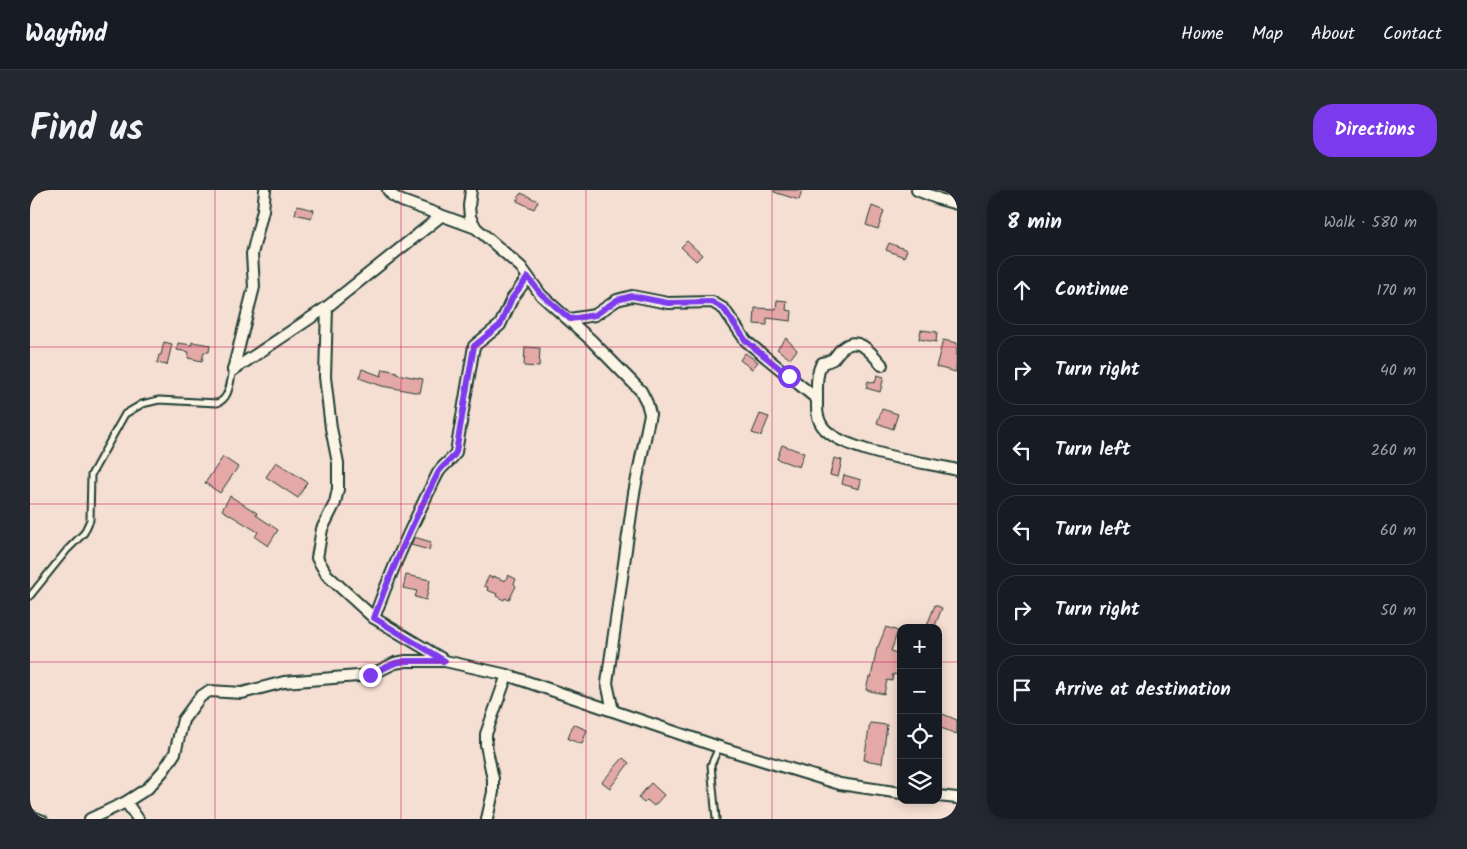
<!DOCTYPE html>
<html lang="en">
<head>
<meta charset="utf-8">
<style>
	:root { --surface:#171b24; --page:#242831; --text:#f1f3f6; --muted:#9ea1a6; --line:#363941; --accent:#7c3aed }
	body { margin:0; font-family:Kalam,sans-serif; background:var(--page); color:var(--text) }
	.controls { position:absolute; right:15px; bottom:15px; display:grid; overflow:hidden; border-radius:10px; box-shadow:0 2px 12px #0003 }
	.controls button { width:45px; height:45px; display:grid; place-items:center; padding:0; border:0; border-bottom:1px solid var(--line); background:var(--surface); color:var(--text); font:25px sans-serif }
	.stop { position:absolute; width:15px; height:15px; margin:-11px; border:4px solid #7c3aed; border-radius:50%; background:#fff }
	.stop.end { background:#7c3aed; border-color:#fff; box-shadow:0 1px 5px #0008 }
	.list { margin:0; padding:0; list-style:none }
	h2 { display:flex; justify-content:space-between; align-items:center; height:65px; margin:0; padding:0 20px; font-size:21px }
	h2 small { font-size:16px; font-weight:400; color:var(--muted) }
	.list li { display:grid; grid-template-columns:32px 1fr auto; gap:15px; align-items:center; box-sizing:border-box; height:70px; margin:0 10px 10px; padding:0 10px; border:1px solid var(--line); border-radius:20px }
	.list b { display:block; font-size:19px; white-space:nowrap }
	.list em { font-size:16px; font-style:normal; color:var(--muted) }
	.icon { flex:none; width:28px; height:28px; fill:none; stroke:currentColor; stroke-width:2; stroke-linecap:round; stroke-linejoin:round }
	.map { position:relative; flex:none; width:927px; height:629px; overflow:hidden; border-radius:20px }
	header { display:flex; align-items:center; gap:30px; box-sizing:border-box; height:70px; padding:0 25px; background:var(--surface); border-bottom:1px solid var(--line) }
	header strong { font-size:24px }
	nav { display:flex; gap:28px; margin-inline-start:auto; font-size:18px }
	.intro { display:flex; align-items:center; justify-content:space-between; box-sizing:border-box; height:120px; padding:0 30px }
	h1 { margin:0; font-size:35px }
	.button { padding:12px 22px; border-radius:20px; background:var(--accent); color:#fff; font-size:18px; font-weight:700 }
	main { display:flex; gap:30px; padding:0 30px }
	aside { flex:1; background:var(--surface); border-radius:20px; box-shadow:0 2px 12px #0003 }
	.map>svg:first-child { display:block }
</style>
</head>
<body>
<header>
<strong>Wayfind</strong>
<nav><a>Home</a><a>Map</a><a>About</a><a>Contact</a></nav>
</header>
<div class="intro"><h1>Find us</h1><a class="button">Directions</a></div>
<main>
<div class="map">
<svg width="927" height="629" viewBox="0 0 927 629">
	<rect width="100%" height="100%" fill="#f5ded2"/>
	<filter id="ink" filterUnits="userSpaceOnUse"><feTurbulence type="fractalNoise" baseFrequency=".02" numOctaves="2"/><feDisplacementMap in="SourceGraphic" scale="10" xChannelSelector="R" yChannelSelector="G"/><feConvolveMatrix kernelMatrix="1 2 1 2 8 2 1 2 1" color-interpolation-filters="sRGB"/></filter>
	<g filter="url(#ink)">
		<g fill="#e4a9a7" stroke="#1f3d34">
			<polygon points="744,0 772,0 769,10 744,2"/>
			<polygon points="491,3 508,11 504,19 487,11"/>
			<polygon points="267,16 284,20 281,28 265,24"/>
			<polygon points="842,16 854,21 848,39 836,35"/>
			<polygon points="657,51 672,65 666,71 651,57"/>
			<polygon points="859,53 877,60 874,67 856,60"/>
			<polygon points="747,110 757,111 756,120 762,121 761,131 737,128 737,135 724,134 725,118 746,119"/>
			<polygon points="891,140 907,142 906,152 889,149"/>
			<polygon points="756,148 767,160 760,169 747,159"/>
			<polygon points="913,150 927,153 926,182 906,177"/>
			<polygon points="134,152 142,154 137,175 127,173 129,165 131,165"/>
			<polygon points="162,152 180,155 179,162 174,162 172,171 158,168 159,162 147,160 148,153 162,155"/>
			<polygon points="495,157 510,158 509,177 494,176"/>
			<polygon points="715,163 728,172 722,179 710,170"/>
			<polygon points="332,179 351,186 353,179 367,182 366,184 393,189 390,203 352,196 329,188"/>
			<polygon points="847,185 854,187 850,202 836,198 838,191 845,193"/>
			<polygon points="852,219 868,224 863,239 847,233"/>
			<polygon points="730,224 739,227 731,246 722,243"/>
			<polygon points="752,255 774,263 769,277 747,269"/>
			<polygon points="193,267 208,277 190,303 175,293"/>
			<polygon points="804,268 812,270 808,287 800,285"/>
			<polygon points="246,272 277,292 268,308 236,287"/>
			<polygon points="814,285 831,290 829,299 812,294"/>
			<polygon points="200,306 227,323 226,325 248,340 238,356 225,347 228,342 192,320"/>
			<polygon points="384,347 401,352 399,360 381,355"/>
			<polygon points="376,385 400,390 396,410 385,407 387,401 373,398"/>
			<polygon points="478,385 486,389 484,394 486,396 479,410 475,408 474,410 466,406 467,404 457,400 458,397 454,396 459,386 462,388 463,386 475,391"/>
			<polygon points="905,415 912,418 904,438 896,438"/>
			<polygon points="856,437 868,441 861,461 871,465 871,486 863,484 862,491 857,490 854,504 836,500 839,487 841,488 847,457 848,457"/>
			<polygon points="908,522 927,530 927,544 908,537"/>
			<polygon points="840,533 857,535 852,573 834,570"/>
			<polygon points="543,534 557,540 552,554 538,549"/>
			<polygon points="593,568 599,573 580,598 572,592"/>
			<polygon points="621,593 634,605 624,616 617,610 614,613 608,608"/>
		</g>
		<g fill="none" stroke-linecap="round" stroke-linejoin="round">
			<defs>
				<g id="lane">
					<path d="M0,406l37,-46 17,-17 6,-13 1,-45 34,-61 17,-10 17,-4 58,3c13,-4 13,-22 16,-33"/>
					<polyline points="0,623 14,629"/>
					<polyline points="686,629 681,575 689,557"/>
				</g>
				<g id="street">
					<polyline points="358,0 363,6 372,11 446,38"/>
					<polyline points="441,0 439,16 440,27 446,38 491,77 511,105 561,150 611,201 617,213 620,224 604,303 577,493 583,521"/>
					<polyline points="887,0 909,9 927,14"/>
					<polyline points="297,117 295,187 301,238 308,273 308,299 305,313 292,339 287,368 297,385 344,428 414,470"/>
					<polyline points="540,129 565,125 587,110 602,106 638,113 682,112 694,119 716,151 787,209"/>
					<path d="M852,175c-9,-10 -23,-30 -38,-18 -5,3 -7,8 -11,12 -3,2 -7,3 -11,4 -6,11 -5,23 -5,34 0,11 -1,21 6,30 19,25 102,35 134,43"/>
					<polyline points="203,180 297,117 411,26"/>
					<polyline points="203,180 224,97 222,64 233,20 235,0"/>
					<path d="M344,428c18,-50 40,-98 64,-145 5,-9 14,-12 18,-21l18,-106 26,-21 12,-26 16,-22"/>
					<polyline points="908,606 927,608"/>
					<polyline points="96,612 108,629"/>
					<polyline points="60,629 96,612 118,598 133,581 145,563 153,530 170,507 179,501 212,503 254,492 340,485 365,473 376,471 415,471 477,485 689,557 810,594 871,603"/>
					<polyline points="457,629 463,602 463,589 456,555 456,544 477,485"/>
				</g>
			</defs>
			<use href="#lane" stroke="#1f3d34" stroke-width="9"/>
			<use href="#street" stroke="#1f3d34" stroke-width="14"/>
			<use href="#lane" stroke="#fcf5e5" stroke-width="5"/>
			<use href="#street" stroke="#fcf5e5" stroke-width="10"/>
		</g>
	</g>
	<g fill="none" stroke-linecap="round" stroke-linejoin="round" filter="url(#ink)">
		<path stroke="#7c3aed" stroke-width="6" d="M340,485l25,-12 11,-2h39l-71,-43c18,-50 40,-98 64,-145 5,-9 14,-12 18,-21l18,-106 26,-21 12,-27 16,-21 13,17 29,25 25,-4 22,-15 15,-4 36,7 44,-1 12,7 22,32 43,35"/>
	</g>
	<path fill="none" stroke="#c2185b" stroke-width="1" stroke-opacity="0.55" d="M185,0v629M371,0v629M556,0v629M742,0v629M0,157h927M0,314h927M0,472h871M908,472h19"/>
</svg>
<div class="controls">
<button>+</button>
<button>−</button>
<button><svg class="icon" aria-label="locate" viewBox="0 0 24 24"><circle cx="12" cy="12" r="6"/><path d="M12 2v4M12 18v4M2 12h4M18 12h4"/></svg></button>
<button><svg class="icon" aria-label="layers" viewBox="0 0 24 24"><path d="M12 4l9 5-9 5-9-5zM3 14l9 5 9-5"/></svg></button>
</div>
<div class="stop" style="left:759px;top:186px"></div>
<div class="stop end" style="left:340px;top:485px"></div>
</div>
<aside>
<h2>8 min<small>Walk · 580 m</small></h2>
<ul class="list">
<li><svg class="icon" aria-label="ahead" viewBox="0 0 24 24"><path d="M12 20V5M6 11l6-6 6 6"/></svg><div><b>Continue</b></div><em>170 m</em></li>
<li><svg class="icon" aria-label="right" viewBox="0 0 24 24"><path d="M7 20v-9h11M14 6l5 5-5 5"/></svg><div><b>Turn right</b></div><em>40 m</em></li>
<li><svg class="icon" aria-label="left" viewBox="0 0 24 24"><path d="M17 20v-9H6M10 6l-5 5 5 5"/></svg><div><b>Turn left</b></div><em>260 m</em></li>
<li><svg class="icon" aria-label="left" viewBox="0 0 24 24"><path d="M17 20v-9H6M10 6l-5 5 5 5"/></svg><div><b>Turn left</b></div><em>60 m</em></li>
<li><svg class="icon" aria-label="right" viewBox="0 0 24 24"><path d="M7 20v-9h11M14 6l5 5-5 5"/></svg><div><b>Turn right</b></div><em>50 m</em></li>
<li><svg class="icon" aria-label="arrive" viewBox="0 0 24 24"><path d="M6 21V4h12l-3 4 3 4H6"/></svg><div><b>Arrive at destination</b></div></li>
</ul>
</aside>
</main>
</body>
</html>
